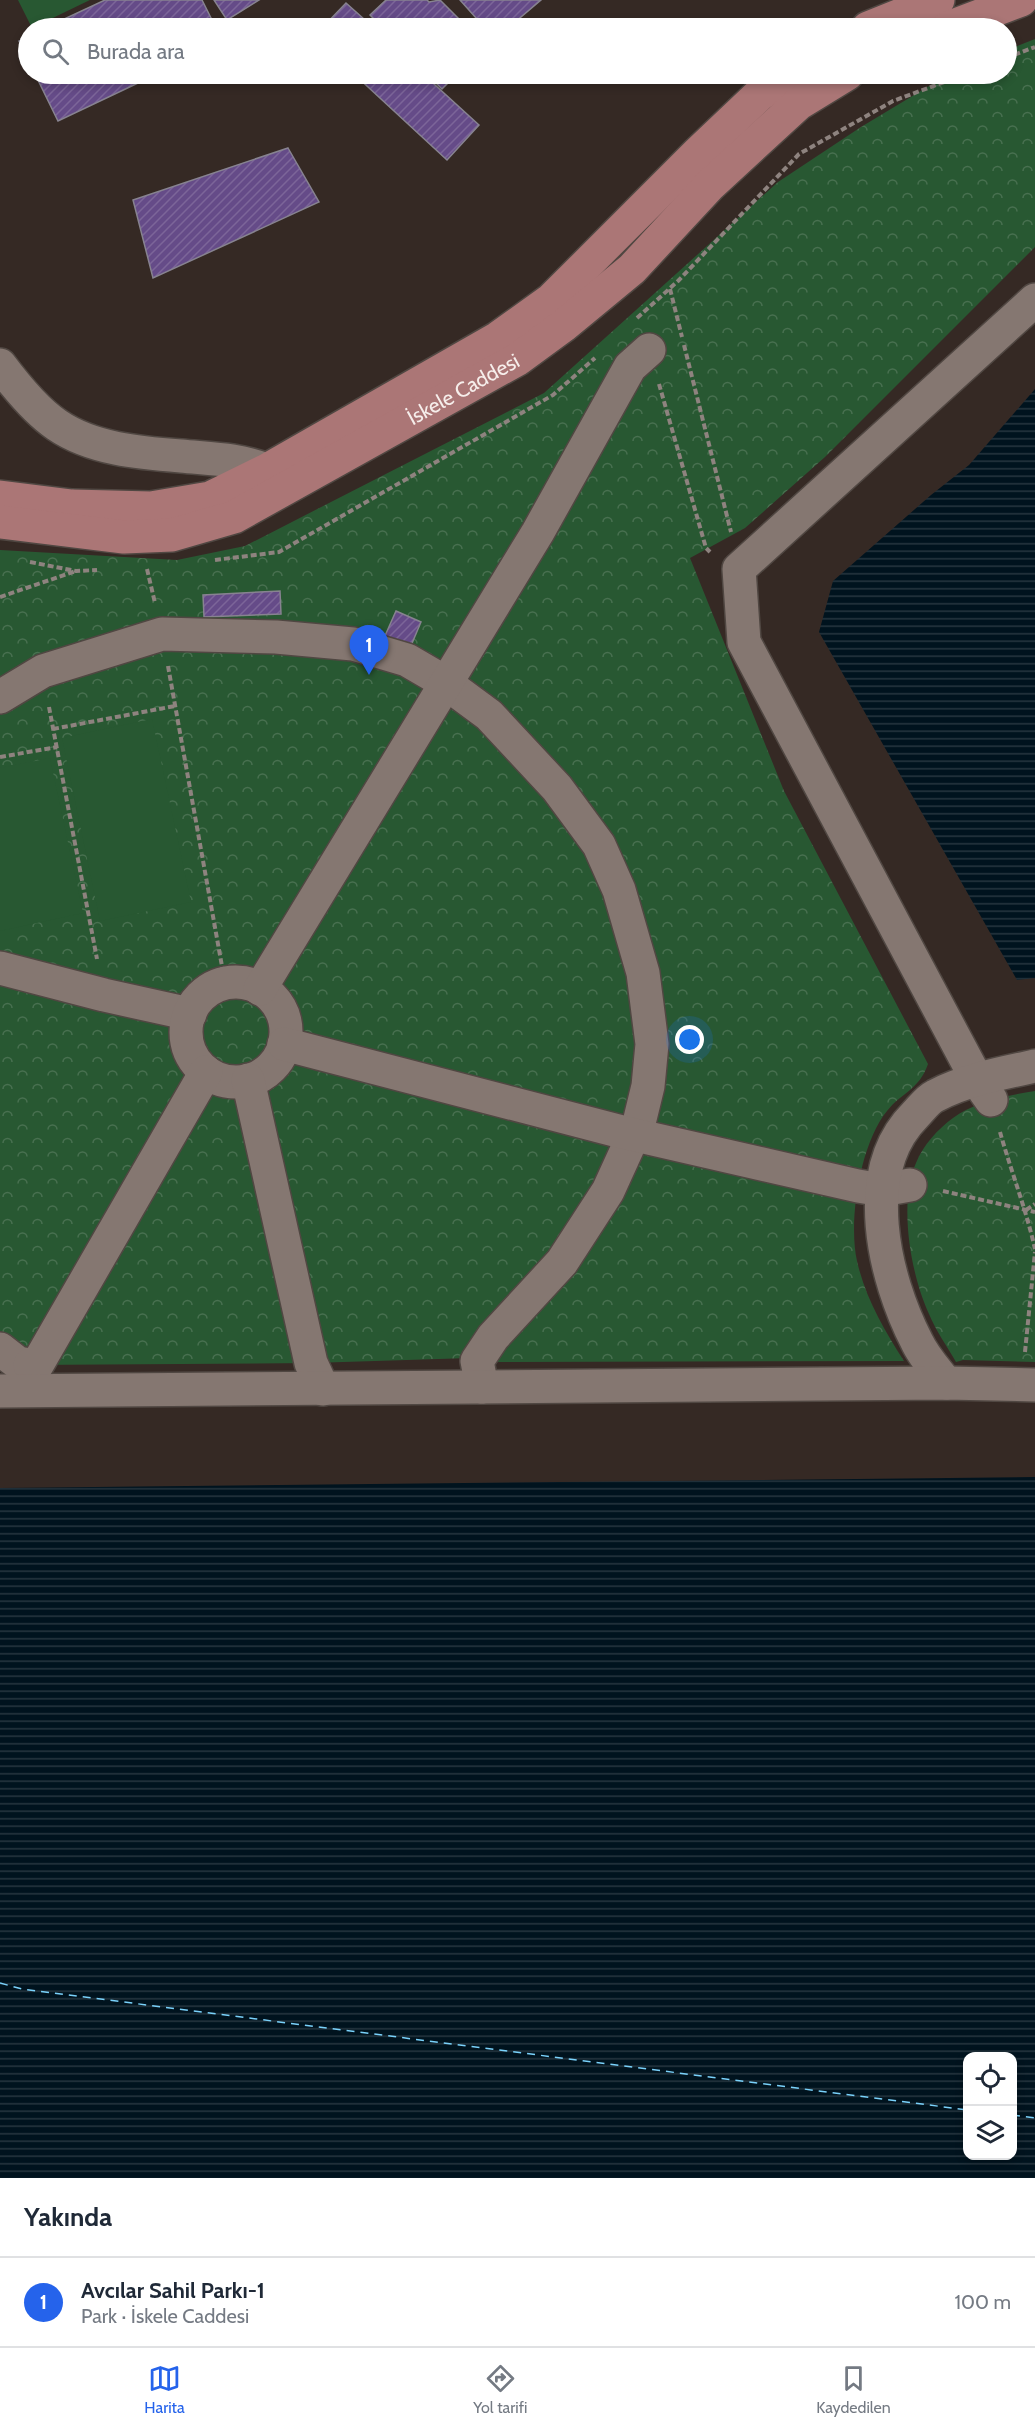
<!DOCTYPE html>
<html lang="tr">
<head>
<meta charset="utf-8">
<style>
	:root { --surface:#fff; --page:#f2f2f3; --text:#1f2937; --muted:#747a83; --line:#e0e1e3; --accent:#2563eb }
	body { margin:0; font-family:Cabin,sans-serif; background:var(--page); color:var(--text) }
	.controls { position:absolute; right:18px; bottom:18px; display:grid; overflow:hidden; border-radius:12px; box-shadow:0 3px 9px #0003 }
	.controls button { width:54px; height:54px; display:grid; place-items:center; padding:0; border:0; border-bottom:2px solid var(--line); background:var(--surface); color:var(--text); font:30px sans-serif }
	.you { position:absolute; left:690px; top:1040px; width:21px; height:21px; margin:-15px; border:4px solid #fff; border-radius:50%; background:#1a73e8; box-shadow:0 0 0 9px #1a73e833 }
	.badge { display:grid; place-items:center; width:39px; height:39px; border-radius:50%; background:var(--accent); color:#fff; font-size:20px; font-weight:700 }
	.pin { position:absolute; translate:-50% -50px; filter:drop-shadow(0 2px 3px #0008) }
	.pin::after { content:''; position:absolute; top:32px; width:21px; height:18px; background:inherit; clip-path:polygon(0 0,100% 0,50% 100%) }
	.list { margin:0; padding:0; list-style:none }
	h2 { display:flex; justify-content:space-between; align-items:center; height:78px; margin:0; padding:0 24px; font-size:26px }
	h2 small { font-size:20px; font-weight:400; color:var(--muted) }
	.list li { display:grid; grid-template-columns:39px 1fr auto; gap:18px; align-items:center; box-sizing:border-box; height:90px; padding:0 24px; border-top:2px solid var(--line) }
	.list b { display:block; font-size:22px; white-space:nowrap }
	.list p { margin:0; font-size:20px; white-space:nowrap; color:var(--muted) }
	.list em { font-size:20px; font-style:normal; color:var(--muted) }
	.icon { flex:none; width:33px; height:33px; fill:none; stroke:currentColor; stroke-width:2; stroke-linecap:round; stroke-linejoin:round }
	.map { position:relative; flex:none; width:1035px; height:2178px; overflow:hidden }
	.search { position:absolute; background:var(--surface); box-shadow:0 3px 9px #0003; left:18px; right:18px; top:18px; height:66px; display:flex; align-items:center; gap:15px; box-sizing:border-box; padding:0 21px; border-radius:33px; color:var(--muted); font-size:22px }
	.sheet { height:168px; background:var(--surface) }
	nav { display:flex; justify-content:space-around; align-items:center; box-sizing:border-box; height:84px; border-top:2px solid var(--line); background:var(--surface); font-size:16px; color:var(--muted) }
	nav a { display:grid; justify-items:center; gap:3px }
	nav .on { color:var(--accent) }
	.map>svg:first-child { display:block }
</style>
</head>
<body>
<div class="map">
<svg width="1035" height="2178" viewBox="0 0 1035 2178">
	<defs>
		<pattern id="forest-crowns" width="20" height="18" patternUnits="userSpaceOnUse" patternTransform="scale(1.5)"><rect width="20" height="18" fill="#285832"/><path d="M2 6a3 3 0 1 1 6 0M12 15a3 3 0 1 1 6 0" fill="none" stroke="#487050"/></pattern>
		<pattern id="water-rules" width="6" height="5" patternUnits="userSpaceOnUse" patternTransform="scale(1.5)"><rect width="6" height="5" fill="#00131e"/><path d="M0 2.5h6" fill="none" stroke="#26363f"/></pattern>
		<pattern id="building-hatch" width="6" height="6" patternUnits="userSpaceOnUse" patternTransform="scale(1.5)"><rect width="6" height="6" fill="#654b88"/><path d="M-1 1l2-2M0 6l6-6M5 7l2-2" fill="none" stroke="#7c6599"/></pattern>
	</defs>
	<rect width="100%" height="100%" fill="#352924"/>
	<g fill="url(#forest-crowns)">
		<path d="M1035,39v208l-210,210 -80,71 -55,30 94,233 144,273c-9,26 -26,28 -41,47 -27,33 -39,110 -30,150 8,36 27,69 47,100l-421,1 -13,-4 -159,5 -286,2 -25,-9v-806l177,10 68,-14 299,-153 234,-211 83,-55 88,-53h57l1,-24z"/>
		<path d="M1035,1091v271l-72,-2 -7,2c-9,-16 -20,-31 -27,-48 -18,-39 -31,-110 -13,-151 7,-18 22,-34 37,-45 21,-16 56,-23 82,-27z"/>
	</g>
	<g fill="#285832">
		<polygon points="18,0 90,0 32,28"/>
		<polygon points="152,719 191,902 100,921 62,738"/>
		<polygon points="50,758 83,913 0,931 0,768"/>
	</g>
	<g fill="url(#water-rules)" fill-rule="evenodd">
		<polygon points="1035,389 1035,978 1017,980 819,632 833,581 931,495 969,465"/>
		<path d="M1035,1477v701h-1035v-690zM968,2056h44v100h-44z"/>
	</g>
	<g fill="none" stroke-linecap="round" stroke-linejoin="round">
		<g stroke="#79d1fa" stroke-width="1.5" stroke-dasharray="8 6" stroke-linecap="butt">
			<polyline points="0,1983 22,1989 968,2110"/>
			<polyline points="1012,2115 1035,2118"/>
		</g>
	</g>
	<g fill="url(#building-hatch)" stroke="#878390" stroke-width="1.5">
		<polygon points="105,0 202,0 216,28 45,28"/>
		<polygon points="214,0 259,0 227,20"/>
		<polygon points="386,0 427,0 429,2 440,0 468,28 383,28 370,15"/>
		<polygon points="460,0 541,0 508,28 485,28"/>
		<polygon points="346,3 374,28 322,28"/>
		<polygon points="28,37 28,60 19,41"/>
		<polygon points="35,74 157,74 58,121"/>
		<polygon points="354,74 423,74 479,125 447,160"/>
		<polygon points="427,74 457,74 442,89"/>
		<polygon points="288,148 319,202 153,278 133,200"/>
		<polygon points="280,591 281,614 204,617 203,595"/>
		<polygon points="396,611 421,622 410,648 384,638"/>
	</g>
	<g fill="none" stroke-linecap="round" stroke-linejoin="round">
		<defs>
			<g id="minor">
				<path d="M0,365c15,20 36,46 57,60 35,24 83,28 124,31 31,3 57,3 86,14"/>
				<polyline points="0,697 43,671 162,634 276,637 353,644 407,660 443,681 489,715 557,788 599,845 619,890 643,973 652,1044 648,1086 639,1123 608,1191 562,1262 493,1337 477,1361 482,1387"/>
				<polyline points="0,968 104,995 190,1014"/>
				<circle cx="236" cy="1032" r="50"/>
				<polyline points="260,989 538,532 630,367 649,350"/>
				<polyline points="284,1044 622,1132 858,1186 882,1190 910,1185"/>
				<polyline points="248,1080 311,1363 323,1389"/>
				<polyline points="991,1100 977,1080 744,642 739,569 1035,300"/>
				<polyline points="0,1349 18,1363 30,1365 31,1386"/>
				<polyline points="30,1365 37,1365 206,1072"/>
				<path d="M946,1383c-10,-13 -22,-26 -29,-41 -33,-64 -59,-170 -2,-227 6,-6 12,-15 20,-19 30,-16 67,-23 100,-30"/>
				<polyline points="0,1391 946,1383 1035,1385"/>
			</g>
			<g id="major">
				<polyline points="868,28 938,0"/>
				<polyline points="948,28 1021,0"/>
				<polyline points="0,497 72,506 151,508 210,498 267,470 498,338 551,300 699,152 759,95 789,74"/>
				<path id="s1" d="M0,522l124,15 48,-2 62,-18 284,-158 45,-33 69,-57 78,-84 88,-81 49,-30"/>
			</g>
		</defs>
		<use href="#minor" stroke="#504742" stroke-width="36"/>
		<use href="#major" stroke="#504742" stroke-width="36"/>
		<g stroke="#8e837f" stroke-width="4" stroke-dasharray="6 3" stroke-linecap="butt">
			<polyline points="1006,58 1035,47"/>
			<polyline points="670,289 682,337"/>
			<polyline points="637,318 678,281 799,154 893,101 966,74"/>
			<polyline points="684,345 731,532"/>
			<polyline points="659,384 706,548 710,552"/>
			<polyline points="215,560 279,552 553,395 595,358"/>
			<polyline points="30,562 76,571 97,570"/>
			<polyline points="147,569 155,603"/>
			<polyline points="0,597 76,571"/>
			<polyline points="168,666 225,983"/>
			<polyline points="49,707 97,959"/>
			<polyline points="53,729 175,706"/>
			<polyline points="0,757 57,747"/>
			<path d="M1000,1132c11,39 26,77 35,117"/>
			<polyline points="943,1191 1035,1212"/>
			<polyline points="1026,1210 1035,1204"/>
			<polyline points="1025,1352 1035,1252"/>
		</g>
		<use href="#minor" stroke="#857771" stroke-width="33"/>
		<use href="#major" stroke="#ab7676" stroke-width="33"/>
	</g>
	<g text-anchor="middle" stroke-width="4.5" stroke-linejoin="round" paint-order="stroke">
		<g font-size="21" fill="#f6eeeb" stroke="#2b201b">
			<text dy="7" stroke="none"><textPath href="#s1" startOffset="500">İskele Caddesi</textPath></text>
		</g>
	</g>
</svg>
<div class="controls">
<button><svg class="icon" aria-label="locate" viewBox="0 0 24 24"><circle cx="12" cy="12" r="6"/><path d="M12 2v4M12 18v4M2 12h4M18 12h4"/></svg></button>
<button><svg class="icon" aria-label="layers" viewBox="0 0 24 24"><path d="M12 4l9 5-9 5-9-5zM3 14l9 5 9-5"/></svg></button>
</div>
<div class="you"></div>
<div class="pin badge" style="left:369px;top:675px">1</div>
<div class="search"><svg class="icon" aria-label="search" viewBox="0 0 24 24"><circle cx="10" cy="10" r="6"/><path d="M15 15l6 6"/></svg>Burada ara</div>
</div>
<section class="sheet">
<h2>Yakında<small></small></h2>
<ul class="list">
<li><span class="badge">1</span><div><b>Avcılar Sahil Parkı-1</b><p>Park · İskele Caddesi</p></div><em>100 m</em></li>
</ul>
</section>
<nav>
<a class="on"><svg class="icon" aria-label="map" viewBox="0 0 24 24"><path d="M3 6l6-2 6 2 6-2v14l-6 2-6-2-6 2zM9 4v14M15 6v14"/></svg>Harita</a>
<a><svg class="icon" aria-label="directions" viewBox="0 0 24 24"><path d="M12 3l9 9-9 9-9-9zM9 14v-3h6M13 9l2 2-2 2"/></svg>Yol tarifi</a>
<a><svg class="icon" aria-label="saved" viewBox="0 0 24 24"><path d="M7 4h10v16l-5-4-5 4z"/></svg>Kaydedilen</a>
</nav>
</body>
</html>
